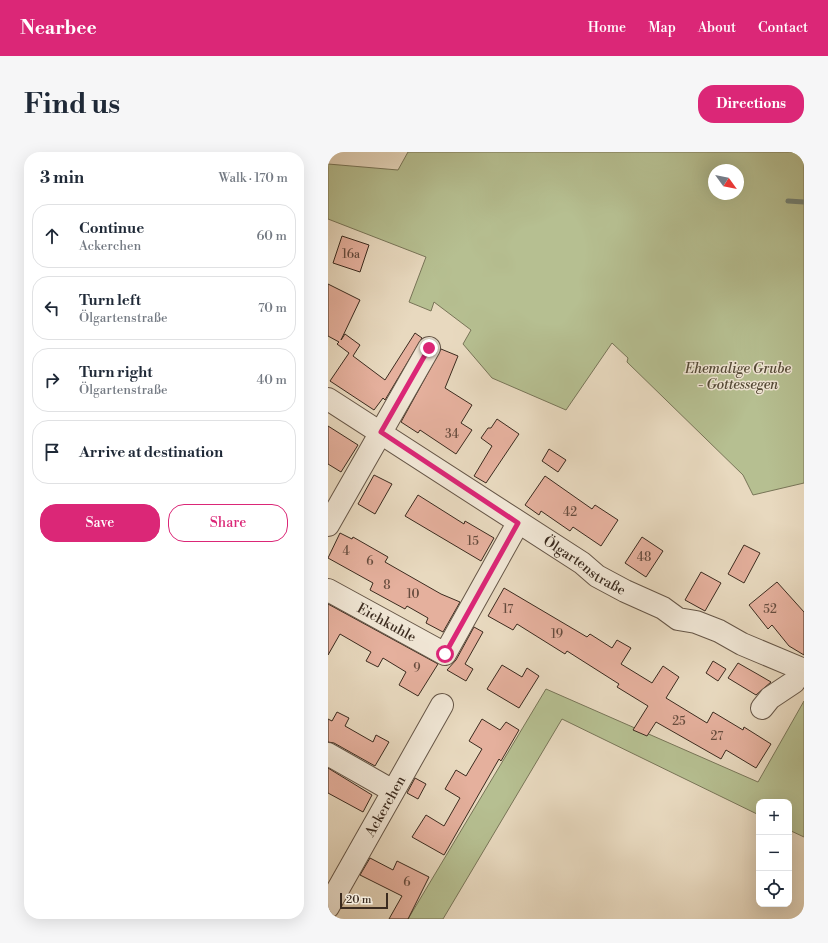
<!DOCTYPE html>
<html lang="en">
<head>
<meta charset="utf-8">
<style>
	:root { --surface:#fff; --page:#f6f6f7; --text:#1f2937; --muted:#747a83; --line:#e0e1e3; --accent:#db2777 }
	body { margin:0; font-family:"Libre Bodoni",serif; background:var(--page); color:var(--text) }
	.controls { position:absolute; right:12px; bottom:12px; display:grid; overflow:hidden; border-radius:8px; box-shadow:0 4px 16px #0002 }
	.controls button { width:36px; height:36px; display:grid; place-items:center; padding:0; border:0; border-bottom:1px solid var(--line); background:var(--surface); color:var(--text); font:20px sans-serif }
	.compass { position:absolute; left:380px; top:12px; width:36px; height:36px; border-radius:50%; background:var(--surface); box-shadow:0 4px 16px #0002; rotate:123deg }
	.scale { position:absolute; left:12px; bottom:10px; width:48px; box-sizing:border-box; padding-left:4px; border:2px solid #3b2b1f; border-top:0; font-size:11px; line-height:14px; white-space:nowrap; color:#3b2b1f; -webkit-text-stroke:3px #f0e6d5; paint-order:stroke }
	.stop { position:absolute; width:12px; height:12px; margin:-9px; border:3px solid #db2777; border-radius:50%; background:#fff }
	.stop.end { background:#db2777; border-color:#fff; box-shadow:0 1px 4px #0008 }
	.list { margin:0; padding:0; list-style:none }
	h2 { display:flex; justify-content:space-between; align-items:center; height:52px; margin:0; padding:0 16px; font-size:17px }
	h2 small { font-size:13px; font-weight:400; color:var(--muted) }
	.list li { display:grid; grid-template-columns:26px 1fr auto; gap:12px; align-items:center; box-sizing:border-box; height:64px; margin:0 8px 8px; padding:0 8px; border:1px solid var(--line); border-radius:16px }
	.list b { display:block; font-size:15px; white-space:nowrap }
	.list p { margin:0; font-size:13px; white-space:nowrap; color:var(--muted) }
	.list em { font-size:13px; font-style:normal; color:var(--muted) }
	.actions { display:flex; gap:8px; padding:12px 16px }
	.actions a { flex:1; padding:9px 0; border:1px solid var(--accent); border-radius:16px; text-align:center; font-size:14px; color:var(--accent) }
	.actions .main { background:var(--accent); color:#fff }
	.icon { flex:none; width:22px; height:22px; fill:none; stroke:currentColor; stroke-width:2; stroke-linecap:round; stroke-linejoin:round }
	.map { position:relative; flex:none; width:476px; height:767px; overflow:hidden; border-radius:16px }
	header { display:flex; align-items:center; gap:24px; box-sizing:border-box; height:56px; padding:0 20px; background:var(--accent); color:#fff }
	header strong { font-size:19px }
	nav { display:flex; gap:22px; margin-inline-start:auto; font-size:14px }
	.intro { display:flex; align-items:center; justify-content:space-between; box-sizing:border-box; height:96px; padding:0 24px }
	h1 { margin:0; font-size:28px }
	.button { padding:10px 18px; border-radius:16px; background:var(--accent); color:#fff; font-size:14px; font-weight:700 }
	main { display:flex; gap:24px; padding:0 24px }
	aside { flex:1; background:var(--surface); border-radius:16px; box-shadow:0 4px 16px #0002 }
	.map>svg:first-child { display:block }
</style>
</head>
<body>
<header>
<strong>Nearbee</strong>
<nav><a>Home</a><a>Map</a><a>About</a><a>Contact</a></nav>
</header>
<div class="intro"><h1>Find us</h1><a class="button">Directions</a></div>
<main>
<aside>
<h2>3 min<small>Walk · 170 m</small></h2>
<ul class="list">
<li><svg class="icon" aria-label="ahead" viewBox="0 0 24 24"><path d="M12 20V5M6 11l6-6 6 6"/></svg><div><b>Continue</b><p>Ackerchen</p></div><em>60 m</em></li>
<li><svg class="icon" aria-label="left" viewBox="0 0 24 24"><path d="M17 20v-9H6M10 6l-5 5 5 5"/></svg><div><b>Turn left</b><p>Ölgartenstraße</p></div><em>70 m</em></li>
<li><svg class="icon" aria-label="right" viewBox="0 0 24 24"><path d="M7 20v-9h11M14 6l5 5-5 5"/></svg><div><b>Turn right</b><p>Ölgartenstraße</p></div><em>40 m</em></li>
<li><svg class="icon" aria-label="arrive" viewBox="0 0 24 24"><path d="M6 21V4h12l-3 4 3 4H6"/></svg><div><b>Arrive at destination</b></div></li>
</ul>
<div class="actions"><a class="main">Save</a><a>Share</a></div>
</aside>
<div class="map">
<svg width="476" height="767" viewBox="0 0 476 767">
	<rect width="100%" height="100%" fill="#e8d9bf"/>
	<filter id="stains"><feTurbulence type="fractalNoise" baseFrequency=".005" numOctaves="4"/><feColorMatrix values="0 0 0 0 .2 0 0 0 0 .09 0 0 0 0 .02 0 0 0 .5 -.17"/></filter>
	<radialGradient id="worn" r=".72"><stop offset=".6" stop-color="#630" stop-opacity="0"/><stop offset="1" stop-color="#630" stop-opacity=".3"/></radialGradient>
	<g fill="#b6bf91" stroke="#787558" fill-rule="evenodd">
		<path d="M80,0h396v331l-51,12 -10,-20 -116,-113 1,-4 -16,-15 -46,67 -74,-32 -29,-34 8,-14 -37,-28 -3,9 -22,-9 17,-45 -98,-38v-55l70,6zM386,18h24v24h-24z"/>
		<polygon points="218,537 430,630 476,549 476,685 461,678 461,650 431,650 431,663 234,567 115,767 80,767"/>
	</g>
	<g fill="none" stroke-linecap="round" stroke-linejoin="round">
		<polyline stroke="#728175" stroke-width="5" points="460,49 476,50"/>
	</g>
	<g fill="#e5b09d" stroke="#3b2b1f">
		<polygon points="14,84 41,93 32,120 5,111"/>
		<polygon points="0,132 32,148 13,188 17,182 32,193 25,204 57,228 87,181 94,186 57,248 55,246 46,258 2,229 21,201 9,192 11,190 0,184"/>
		<polygon points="113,197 130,204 117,236 144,253 133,271 144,278 128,302 92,278 90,281 73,270"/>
		<polygon points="169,267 191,282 158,331 146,324 164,294 153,286 160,276 163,276"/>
		<polygon points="0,274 30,293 13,320 0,312"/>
		<polygon points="221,297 238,308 230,320 214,309"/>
		<polygon points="46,323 64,332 47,362 30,352"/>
		<polygon points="217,324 264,357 267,353 290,368 273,394 245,375 242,379 213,359 211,363 197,353"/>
		<polygon points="90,343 136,372 137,369 166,386 153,409 77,364"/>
		<polygon points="12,381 24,387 25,385 60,405 57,410 113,442 132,450 115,480 98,471 100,466 79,454 77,457 42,438 45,431 0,406"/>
		<polygon points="314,385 335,399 318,425 297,411"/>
		<polygon points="416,393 432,401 416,431 400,422"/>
		<polygon points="373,420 393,431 377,459 357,448"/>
		<polygon points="449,430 476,460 476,503 461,494 444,473 440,477 421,453"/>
		<polygon points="176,436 259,485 262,482 284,496 289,488 303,496 293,512 324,531 335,514 351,525 338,546 379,571 385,560 415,578 416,575 443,592 428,616 398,598 393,607 328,570 319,584 305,578 320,554 289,535 291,532 239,499 237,502 189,472 185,478 160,464"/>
		<polygon points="0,452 110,512 90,544 71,533 78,520 55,506 50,515 38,509 43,500 12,482 0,503"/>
		<polygon points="146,475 155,480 137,512 145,517 138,529 119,518 128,508"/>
		<polygon points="385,509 398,517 390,529 378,521"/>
		<polygon points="410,511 431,523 443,530 428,543 400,526"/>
		<polygon points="174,513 194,525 199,516 211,524 191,556 159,537"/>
		<polygon points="9,560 21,566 17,574 45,590 48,583 61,590 47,614 6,591 0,590 0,567 4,569"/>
		<polygon points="154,567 172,578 178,570 191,578 173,609 171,607 116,703 84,685 98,663 116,674 132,646 117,637 128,618 138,624 154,597 141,589"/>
		<polygon points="0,616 44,643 35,660 0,641"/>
		<polygon points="87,626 98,632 90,647 79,641"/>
		<polygon points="42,706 65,718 69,709 101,725 80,767 61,767 74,744 32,723"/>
	</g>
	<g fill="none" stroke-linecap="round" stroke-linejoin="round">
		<defs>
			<g id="minor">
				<path id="s1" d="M0,247l254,164 15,13 28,15 38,17 15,11 18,3 23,9 23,13 62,26"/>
				<polyline points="0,373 101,196"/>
				<path id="s2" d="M0,438l117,64 73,-131"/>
				<polyline points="434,556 442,546 466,530 474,517"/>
				<polyline points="0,602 65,639"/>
				<path id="s3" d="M0,755l114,-202"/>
			</g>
		</defs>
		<use href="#minor" stroke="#665647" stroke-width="24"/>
		<use href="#minor" stroke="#f0e6d5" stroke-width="22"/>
	</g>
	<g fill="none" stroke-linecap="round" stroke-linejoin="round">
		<polyline stroke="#db2777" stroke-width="5" points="101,196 53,280 190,371 117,502"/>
	</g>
	<g text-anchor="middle" stroke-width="3" stroke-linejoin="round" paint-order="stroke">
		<g font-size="12" fill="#664c3e">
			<text x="23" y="106">16a</text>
			<text x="124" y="286">34</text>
			<text x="242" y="364">42</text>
			<text x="145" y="393">15</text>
			<text x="18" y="403">4</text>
			<text x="316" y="409">48</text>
			<text x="42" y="413">6</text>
			<text x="59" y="437">8</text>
			<text x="85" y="446">10</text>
			<text x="180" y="461">17</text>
			<text x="442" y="461">52</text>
			<text x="229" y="486">19</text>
			<text x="89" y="520">9</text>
			<text x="351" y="573">25</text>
			<text x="389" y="588">27</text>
			<text x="79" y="734">6</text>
		</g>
		<g font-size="14" font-style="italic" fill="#544936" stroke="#f0e6d5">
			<text x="410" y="221">Ehemalige Grube<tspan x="410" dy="16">- Gottessegen</tspan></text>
		</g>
		<g font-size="14" fill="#3b2b1f" stroke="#f0e6d5">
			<text dy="5" stroke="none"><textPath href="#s1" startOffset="306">Ölgartenstraße</textPath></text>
			<text dy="5" stroke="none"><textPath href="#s2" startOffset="67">Eichkuhle</textPath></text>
			<text dy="5" stroke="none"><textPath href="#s3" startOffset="116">Ackerchen</textPath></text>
		</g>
	</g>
	<rect width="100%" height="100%" filter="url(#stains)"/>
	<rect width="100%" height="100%" fill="url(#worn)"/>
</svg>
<div class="controls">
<button>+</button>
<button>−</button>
<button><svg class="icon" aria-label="locate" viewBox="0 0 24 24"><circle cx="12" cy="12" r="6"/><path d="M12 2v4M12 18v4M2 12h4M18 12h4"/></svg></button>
</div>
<svg class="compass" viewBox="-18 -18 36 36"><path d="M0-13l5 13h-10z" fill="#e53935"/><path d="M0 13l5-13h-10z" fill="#747a83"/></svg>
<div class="scale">20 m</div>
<div class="stop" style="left:117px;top:502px"></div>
<div class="stop end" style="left:101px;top:196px"></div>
</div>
</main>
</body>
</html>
